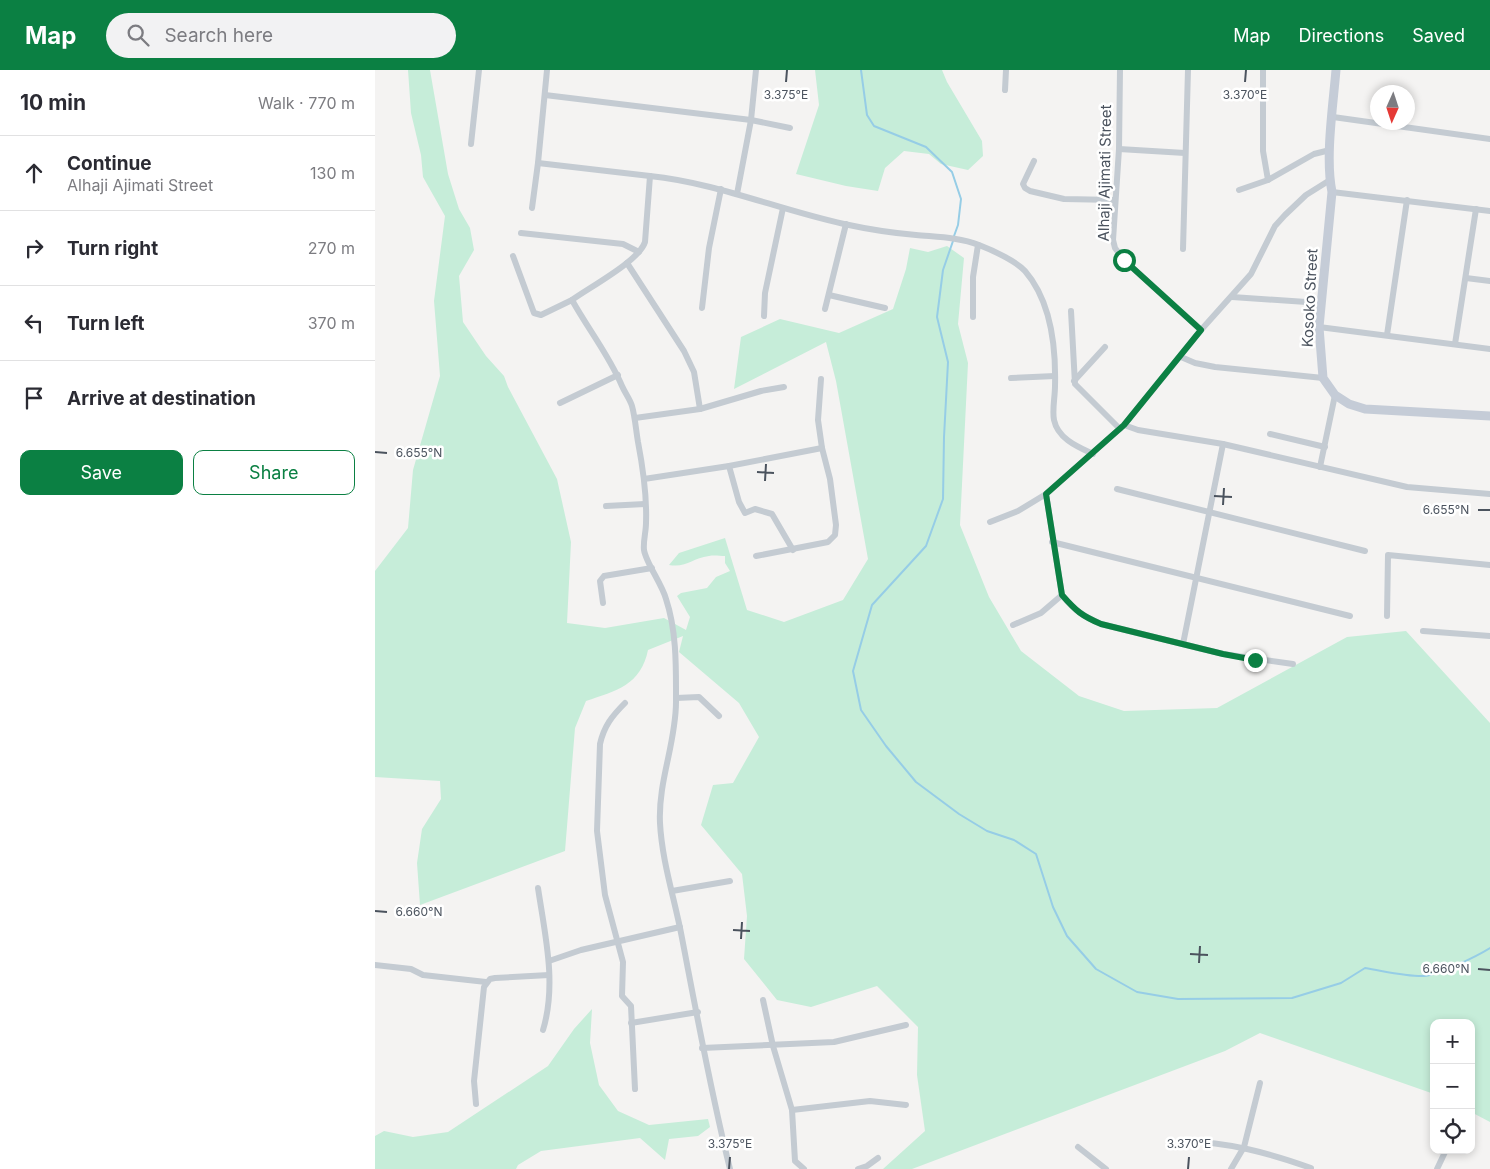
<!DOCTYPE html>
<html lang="en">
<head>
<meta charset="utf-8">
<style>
	:root { --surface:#fff; --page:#f2f2f3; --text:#2b2b33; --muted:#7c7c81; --line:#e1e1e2; --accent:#0b8043 }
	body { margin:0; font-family:Inter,sans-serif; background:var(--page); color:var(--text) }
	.controls { position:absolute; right:15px; bottom:15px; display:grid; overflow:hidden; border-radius:10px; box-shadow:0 2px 8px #0003 }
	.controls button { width:45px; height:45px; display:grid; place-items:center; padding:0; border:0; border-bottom:1px solid var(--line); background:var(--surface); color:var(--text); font:25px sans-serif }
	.compass { position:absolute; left:995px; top:15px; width:45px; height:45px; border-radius:50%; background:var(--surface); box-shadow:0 2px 8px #0003; rotate:183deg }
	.stop { position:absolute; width:15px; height:15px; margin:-11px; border:4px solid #0b8043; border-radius:50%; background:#fff }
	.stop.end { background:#0b8043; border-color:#fff; box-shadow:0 1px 5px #0008 }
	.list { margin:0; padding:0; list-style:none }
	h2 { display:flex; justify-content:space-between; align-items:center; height:65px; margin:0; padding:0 20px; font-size:21px }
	h2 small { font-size:16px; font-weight:400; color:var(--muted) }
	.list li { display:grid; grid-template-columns:32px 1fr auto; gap:15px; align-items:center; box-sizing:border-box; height:75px; padding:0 20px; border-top:1px solid var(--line) }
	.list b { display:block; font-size:19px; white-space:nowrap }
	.list p { margin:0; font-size:16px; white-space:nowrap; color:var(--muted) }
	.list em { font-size:16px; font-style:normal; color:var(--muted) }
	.actions { display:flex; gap:10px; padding:15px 20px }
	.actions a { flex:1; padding:11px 0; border:1px solid var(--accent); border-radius:10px; text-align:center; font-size:18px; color:var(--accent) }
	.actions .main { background:var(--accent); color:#fff }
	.icon { flex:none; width:28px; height:28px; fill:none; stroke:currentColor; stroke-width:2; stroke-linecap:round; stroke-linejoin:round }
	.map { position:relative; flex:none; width:1115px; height:1099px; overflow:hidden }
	header { display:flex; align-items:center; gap:30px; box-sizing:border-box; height:70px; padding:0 25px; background:var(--accent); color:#fff }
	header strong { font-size:24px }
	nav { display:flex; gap:28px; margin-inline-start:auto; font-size:18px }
	.search { width:350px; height:45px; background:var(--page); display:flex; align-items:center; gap:12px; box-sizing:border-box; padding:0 18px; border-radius:28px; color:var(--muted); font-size:19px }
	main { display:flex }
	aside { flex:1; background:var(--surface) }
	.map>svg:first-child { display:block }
</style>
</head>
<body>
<header>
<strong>Map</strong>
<div class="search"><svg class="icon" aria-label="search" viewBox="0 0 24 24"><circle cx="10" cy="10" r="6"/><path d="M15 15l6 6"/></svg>Search here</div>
<nav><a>Map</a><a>Directions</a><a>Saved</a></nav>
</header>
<main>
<aside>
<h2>10 min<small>Walk · 770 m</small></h2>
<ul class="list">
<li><svg class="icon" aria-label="ahead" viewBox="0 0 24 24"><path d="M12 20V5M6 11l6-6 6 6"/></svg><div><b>Continue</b><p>Alhaji Ajimati Street</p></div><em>130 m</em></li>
<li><svg class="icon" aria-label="right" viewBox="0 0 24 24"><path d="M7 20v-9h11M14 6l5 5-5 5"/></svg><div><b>Turn right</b></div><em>270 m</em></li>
<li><svg class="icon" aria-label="left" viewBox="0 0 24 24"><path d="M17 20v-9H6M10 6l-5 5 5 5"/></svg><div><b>Turn left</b></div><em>370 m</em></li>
<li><svg class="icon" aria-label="arrive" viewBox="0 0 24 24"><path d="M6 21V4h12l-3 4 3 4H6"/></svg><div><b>Arrive at destination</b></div></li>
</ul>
<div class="actions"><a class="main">Save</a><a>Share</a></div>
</aside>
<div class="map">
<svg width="1115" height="1099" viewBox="0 0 1115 1099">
	<rect width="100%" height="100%" fill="#f4f3f2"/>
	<g fill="#c6edd9">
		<path d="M33,0h22l18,104 11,35 11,19 4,22 -15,26 4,46 23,34 18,20 4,11 49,92 14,63 -4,81 38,5 59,-10 22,12 4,-13 -13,-21 4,-3 26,-5 9,-11 14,-6 -5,-8v-7c-5,0 -11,-1 -16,0 -17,2 -22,12 -40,9l10,-12 46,-15 22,72 37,12 59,-22 25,-41 -32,-178 -10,-39 -92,47 7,-52 39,-18 59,14 54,-24 13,-40 4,-21 18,4 19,-6 17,12 -6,66 10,39 -8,162 29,72 32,54 58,45 45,15 93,-3 130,-71 59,-6 84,92v399l-19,-10v-89h-37v71l-174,-61 -35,18 -313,118h-29l42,-38 -8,-56 1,-48 -41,-41 -66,21 -34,-7 -33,-41 3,-43 -5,-42 -41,-49 12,-40 20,-2 26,-46 -20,-34 -60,-51 4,-16 -35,14c-7,35 -32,41 -62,51l-11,27 -10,123 -145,54 -3,-42 5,-34 19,-30 -1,-18 -65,-4v-206l33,-43 5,-58 27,-94 -6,-75 11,-85 -22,-39 -2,-22 -10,-42z"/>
		<polygon points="440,0 567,0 572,12 607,71 608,86 593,100 566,94 554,84 529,81 510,98 503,121 471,116 421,104 444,35"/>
		<polygon points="217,939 215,973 224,1015 243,1041 274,1055 333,1049 335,1057 323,1066 294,1069 290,1090 265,1068 166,1081 143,1095 141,1099 0,1099 0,1066 9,1061 38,1067 73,1062 173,996 199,959"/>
	</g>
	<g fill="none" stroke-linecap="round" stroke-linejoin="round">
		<g stroke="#96cde6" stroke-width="2">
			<polyline points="486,0 492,45 499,56 551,77 577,102 586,129 583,155 579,166"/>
			<path d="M578,171l-10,29 -6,47 11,45 -4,75 -1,62 -17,47 -54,59 -19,66 8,39 25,36 30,36 43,32 28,17 27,9 22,14 17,53 14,29 29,33 41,23 41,7 114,-1 49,-15 24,-15c19,3 38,8 57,8 15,0 55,-20 68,-28"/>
		</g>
		<g stroke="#c4cbd2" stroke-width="6">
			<polyline points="745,0 744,79 738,170 740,178 749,190 826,260"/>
			<polyline points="888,0 888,81 893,110"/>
			<polyline points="630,20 631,0"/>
			<polyline points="170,25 376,50 415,58"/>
			<polyline points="958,47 1115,69"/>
			<polyline points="96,74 104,0"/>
			<polyline points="744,79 810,83"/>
			<polyline points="659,91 648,114 650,118 655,121 689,129 740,130"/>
			<polyline points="163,93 275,106"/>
			<polyline points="864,120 893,110 939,84 955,80"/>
			<polyline points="957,122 1115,141"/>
			<polyline points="362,124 376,50 381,0"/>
			<polyline points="157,138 163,93 172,0"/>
			<polyline points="146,163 248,174 264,182"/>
			<polyline points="808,179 813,0"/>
			<polyline points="138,186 159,243 166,245 197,230"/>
			<polyline points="252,193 309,281 319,302 325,339"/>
			<polyline points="1091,208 1115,211"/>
			<polyline points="454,225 510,238"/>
			<polyline points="857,227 946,233"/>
			<polyline points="327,238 334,178 346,119"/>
			<polyline points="450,239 471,154"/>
			<polyline points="696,241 700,314 745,359"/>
			<polyline points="389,246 390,223 408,138"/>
			<polyline points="598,247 598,207 603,175"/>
			<polyline points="944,257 1115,279"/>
			<polyline points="1012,265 1032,130"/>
			<polyline points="1080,274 1101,139"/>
			<polyline points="806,287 820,293 840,297 948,308"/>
			<polyline points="636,308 680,306"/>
			<polyline points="699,311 730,277"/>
			<polyline points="185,333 243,305"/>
			<polyline points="260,348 325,339 386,321 409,317"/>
			<polyline points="749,355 763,360 848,374 1032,417 1115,424"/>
			<polyline points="895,364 950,377"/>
			<polyline points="354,396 364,432 370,443 380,439 397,444 418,480"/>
			<polyline points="945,397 960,325"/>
			<polyline points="269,409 354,396 447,378"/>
			<polyline points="742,419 990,481"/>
			<path d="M671,424l16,101c13,16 21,21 39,29l122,30 70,10"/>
			<polyline points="231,436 270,434"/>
			<polyline points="615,452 643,441 671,424 749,355 826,260 876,204 900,156 910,145 931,125 955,110"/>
			<polyline points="677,472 975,546"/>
			<polyline points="381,486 453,472 460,465 461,455 455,409 447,378 443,350 446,309"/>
			<polyline points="228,533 225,511 229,506 277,498"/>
			<polyline points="1012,546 1013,485 1115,495"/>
			<polyline points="638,555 666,543 687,525"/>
			<polyline points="1048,561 1115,566"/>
			<polyline points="808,574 848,374"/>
			<polyline points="301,628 324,627 344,646"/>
			<path d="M250,633c-13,13 -21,23 -25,41l-3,87 8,64 18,67 -1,34 9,10 4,83"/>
			<path d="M163,818c7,47 19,96 5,142"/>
			<polyline points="297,821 355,811"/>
			<polyline points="174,891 206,880 305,857"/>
			<polyline points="0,895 36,899 48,905 111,912"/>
			<polyline points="388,930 398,976 417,1040 420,1091 429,1099"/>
			<polyline points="256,953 323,942"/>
			<polyline points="327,978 459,972 531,955"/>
			<polyline points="101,1034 99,1011 109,917 115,909 120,908 174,905"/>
			<polyline points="417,1040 495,1031 531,1035"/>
			<path d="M808,1071c45,1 86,12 128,27"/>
			<polyline points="703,1077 731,1099"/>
			<path d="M355,1099c-19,-76 -33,-153 -48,-231 -7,-38 -20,-76 -22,-115 -2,-42 16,-80 16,-121 0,-33 1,-70 -10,-103 -4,-15 -20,-36 -22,-49 -1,-9 2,-18 2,-27 1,-27 -3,-55 -8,-81 -2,-12 -3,-25 -6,-36 -2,-7 -7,-13 -10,-20 -13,-31 -34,-57 -50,-86 18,-13 67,-39 73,-58l5,-66c67,7 129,34 194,48 23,5 48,9 72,11 20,2 43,2 63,10 13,5 37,16 46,26 26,30 31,77 30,115 0,11 -3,24 -1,34 4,19 24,27 39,34"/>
			<polyline points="483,1099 492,1096 503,1088"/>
			<polyline points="856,1099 869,1077 885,1013"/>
			<polyline points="1062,1099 1071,1080"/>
		</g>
		<path stroke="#c5ccd7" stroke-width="9" d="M961,0c-3,36 -11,88 -4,122l-13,135 4,51 12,17 14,9 16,5 125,7"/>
	</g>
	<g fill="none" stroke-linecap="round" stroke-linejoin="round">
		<path stroke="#0b8043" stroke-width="6" d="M749,190l77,70 -77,95 -78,69 16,101c14,16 20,21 39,29l122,30 32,6"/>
	</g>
	<path fill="none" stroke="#4b535e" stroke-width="2" d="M411,12l1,-12M870,12l1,-12M0,382l12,1M382,402l17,1M390,411l1,-17M839,426l18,1M848,435l1,-17M1103,440h12M0,841l12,1M358,860l17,1M366,869l1,-17M815,884l18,1M824,893l1,-17M1103,899l12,1M354,1099l1,-12M813,1099l1,-12"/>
	<g text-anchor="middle" stroke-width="5" stroke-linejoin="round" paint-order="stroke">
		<g font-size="15" fill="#4b535e" stroke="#fff">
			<text transform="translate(730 103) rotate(-89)" y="5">Alhaji Ajimati Street</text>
			<text transform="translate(935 228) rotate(-87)" y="5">Kosoko Street</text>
		</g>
	</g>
	<g font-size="12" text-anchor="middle" fill="#4b535e" stroke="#fff" stroke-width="5" stroke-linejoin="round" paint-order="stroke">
		<text x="411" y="29">3.375°E</text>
		<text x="870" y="29">3.370°E</text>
		<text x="44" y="387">6.655°N</text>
		<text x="1071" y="444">6.655°N</text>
		<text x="44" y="846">6.660°N</text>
		<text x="1071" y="903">6.660°N</text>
		<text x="355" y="1078">3.375°E</text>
		<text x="814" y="1078">3.370°E</text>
	</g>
</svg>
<div class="controls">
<button>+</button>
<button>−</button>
<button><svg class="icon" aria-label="locate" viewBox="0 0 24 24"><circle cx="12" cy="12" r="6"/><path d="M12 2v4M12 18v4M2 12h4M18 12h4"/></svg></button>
</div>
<svg class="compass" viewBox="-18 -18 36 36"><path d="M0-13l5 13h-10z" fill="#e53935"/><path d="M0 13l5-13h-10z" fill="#7c7c81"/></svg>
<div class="stop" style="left:749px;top:190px"></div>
<div class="stop end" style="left:880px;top:590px"></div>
</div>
</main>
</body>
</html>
